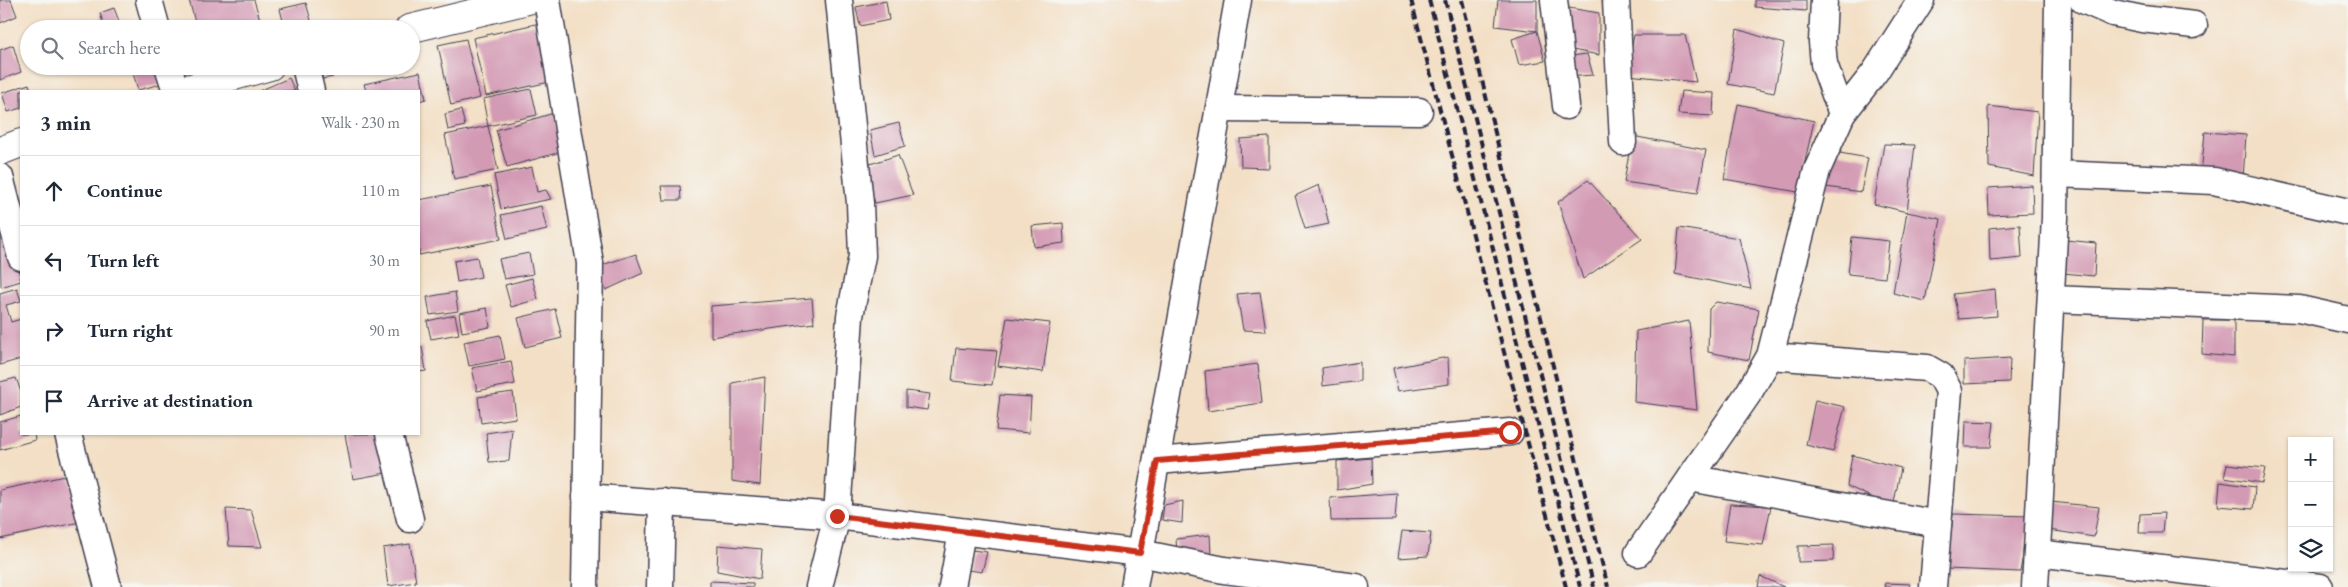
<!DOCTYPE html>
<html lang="en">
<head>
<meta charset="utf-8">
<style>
	:root { --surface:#fff; --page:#f6f6f7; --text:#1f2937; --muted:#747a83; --line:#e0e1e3 }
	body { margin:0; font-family:"EB Garamond",serif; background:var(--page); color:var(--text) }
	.controls { position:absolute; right:15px; bottom:15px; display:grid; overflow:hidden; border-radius:0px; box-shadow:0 1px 4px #0004 }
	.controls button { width:45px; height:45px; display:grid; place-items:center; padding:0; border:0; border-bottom:1px solid var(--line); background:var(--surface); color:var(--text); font:25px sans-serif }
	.stop { position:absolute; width:15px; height:15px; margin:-11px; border:4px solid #c8321e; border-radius:50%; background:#fff }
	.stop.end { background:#c8321e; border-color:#fff; box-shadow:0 1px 5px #0008 }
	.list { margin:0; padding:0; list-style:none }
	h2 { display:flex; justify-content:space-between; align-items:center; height:65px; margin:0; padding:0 20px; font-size:21px }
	h2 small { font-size:16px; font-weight:400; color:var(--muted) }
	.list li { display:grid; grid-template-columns:32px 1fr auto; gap:15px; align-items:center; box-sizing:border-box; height:70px; padding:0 20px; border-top:1px solid var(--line) }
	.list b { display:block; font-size:19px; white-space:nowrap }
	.list em { font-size:16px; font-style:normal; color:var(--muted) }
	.icon { flex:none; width:28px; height:28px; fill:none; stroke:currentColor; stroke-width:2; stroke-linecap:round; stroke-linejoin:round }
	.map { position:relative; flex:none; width:2348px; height:587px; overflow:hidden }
	.search { position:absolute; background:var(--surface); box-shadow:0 1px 4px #0004; left:20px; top:20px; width:400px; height:55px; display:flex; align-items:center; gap:12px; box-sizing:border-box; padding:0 18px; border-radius:28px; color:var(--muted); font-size:19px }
	.panel { position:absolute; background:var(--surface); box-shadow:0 1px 4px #0004; left:20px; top:90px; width:400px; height:345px; border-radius:0px }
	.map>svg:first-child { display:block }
</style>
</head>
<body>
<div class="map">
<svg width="2348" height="587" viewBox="0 0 2348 587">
	<rect width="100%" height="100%" fill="#f6f6f2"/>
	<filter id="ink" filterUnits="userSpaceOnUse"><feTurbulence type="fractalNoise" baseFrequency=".02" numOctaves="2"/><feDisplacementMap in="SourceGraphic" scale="10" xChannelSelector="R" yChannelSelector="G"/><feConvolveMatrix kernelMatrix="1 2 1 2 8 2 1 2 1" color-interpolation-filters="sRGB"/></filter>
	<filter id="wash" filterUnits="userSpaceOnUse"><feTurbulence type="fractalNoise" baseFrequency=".0096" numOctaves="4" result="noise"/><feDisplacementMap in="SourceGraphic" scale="20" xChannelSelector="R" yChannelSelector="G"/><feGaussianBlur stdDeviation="1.12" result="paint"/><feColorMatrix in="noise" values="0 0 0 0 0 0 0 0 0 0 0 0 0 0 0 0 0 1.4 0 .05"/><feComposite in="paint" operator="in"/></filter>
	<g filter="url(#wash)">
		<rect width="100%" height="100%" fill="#f3dfc5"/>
		<g id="blocks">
			<g fill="#d39ab4">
				<polygon points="0,0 11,0 17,16 0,23"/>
				<polygon points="189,0 254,0 263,29 197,29"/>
				<polygon points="1498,0 1537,0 1537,31 1495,26"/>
				<polygon points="1755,0 1806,0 1806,11 1755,7"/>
				<polygon points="886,1 889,20 860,26 856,7"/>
				<polygon points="306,3 312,24 285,29 280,9"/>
				<polygon points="1563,7 1599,13 1599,55 1567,49"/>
				<polygon points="114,8 122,29 105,29 100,13"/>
				<polygon points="540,23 554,81 486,96 473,38"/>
				<polygon points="1737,29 1784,44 1774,93 1728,84"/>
				<polygon points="1537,31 1545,61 1519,65 1512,39"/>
				<polygon points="1634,35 1685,35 1696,82 1627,75"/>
				<polygon points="466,39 480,98 451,105 438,45"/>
				<polygon points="13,45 21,72 0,80 0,50"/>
				<polygon points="1587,54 1593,75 1567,77 1564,57"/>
				<polygon points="131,66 157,66 161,84 138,90"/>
				<polygon points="330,68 333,77 323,79 319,69"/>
				<polygon points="420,72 426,99 419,101 419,91 366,91 364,84"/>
				<polygon points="289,78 295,91 259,91"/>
				<polygon points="29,84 31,91 21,91 21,108 8,112 2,93"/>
				<polygon points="531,89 537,115 488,126 483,99"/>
				<polygon points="1681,91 1714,93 1713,116 1678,114"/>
				<polygon points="1738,104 1814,121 1798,192 1724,179"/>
				<polygon points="1988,106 2038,112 2034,176 1989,167"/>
				<polygon points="461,110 465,126 448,130 445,114"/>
				<polygon points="554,113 564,151 507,167 496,130"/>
				<polygon points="899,123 905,146 875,155 870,130"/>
				<polygon points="488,126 498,170 454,179 445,135"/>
				<polygon points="2205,132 2246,135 2243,179 2201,175"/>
				<polygon points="1632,136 1706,150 1698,193 1624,182"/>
				<polygon points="1269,137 1269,168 1241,167 1240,139"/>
				<polygon points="1884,144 1915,145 1907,212 1941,219 1925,301 1893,293 1907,212 1874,204"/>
				<polygon points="1834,152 1868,158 1861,192 1826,187"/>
				<polygon points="898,155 913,195 875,203 864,166"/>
				<polygon points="532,167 537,192 546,190 551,199 501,209 494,175"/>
				<polygon points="1588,180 1642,239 1583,279 1558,202"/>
				<polygon points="1319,185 1329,224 1305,229 1295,196"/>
				<polygon points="2032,185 2033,213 1989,215 1988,188"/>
				<polygon points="491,186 501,239 419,255 419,200"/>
				<polygon points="661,186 680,186 681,200 663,200"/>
				<polygon points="541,206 547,230 507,239 501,215"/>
				<polygon points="1063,223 1064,243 1034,247 1032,226"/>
				<polygon points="2020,225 2022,258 1990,261 1989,228"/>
				<polygon points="1679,228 1739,238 1751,289 1675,274"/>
				<polygon points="8,232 21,281 1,287 0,234"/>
				<polygon points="1852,237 1889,241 1885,278 1848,274"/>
				<polygon points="2045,238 2096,243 2094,276 2042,271"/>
				<polygon points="529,253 533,274 504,279 499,259"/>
				<polygon points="636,254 643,273 606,290 596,267"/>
				<polygon points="477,257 481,277 457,282 454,261"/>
				<polygon points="532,278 538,299 511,307 505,285"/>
				<polygon points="17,288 21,301 6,305 11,322 21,319 21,359 0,365 0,293"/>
				<polygon points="1995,289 1997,316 1959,319 1953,294"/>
				<polygon points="455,292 458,311 430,315 427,297"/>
				<polygon points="1260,292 1266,331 1243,330 1237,294"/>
				<polygon points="812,298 814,323 711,337 711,306"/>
				<polygon points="1716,302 1759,309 1749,360 1708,352 1709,309"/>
				<polygon points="487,308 490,327 462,332 459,313"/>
				<polygon points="555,309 562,338 525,347 518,318"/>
				<polygon points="455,315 459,334 431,339 427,321"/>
				<polygon points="1007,318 1050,323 1043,372 998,366"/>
				<polygon points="2203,320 2234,320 2234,357 2202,354"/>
				<polygon points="1689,321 1697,410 1634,402 1636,331"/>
				<polygon points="500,335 505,359 469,366 464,342"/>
				<polygon points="419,347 422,347 426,371 419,372"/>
				<polygon points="956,348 997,351 992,385 952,381"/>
				<polygon points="1448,357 1449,384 1398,391 1393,368"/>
				<polygon points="2010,358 2009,382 1964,384 1964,361"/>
				<polygon points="511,361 515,384 477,391 472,368"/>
				<polygon points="1360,362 1360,381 1323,386 1322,368"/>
				<polygon points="1258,364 1262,403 1208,411 1205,371"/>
				<polygon points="765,377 760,485 732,481 732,383"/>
				<polygon points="16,378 21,392 21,407 0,415 0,382"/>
				<polygon points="906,391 930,394 927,410 906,407"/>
				<polygon points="513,392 516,418 481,423 478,397"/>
				<polygon points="1000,395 1031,397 1029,433 996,430"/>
				<polygon points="1815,400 1845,407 1833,452 1806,445"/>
				<polygon points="21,416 21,434 34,434 35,440 0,450 0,422"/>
				<polygon points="1966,421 1994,422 1991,447 1965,447"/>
				<polygon points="512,429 509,461 489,462 486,433"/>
				<polygon points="345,434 379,434 386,473 353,479"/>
				<polygon points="1852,455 1901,468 1893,507 1847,486"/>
				<polygon points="1371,458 1372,484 1337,490 1337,461"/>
				<polygon points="2227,464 2265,468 2262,483 2224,477"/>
				<polygon points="69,475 80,522 0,539 0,490"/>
				<polygon points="2220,482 2255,487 2253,509 2218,506"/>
				<polygon points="1397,493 1395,520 1331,521 1330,498"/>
				<polygon points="1183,501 1182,523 1162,520 1164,505"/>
				<polygon points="2051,502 2099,507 2094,537 2049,530"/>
				<polygon points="1730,504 1771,506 1763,545 1724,541"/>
				<polygon points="226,509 251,510 262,547 229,546"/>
				<polygon points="2164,513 2162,533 2139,533 2140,514"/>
				<polygon points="1953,514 2030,516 2020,572 1947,569"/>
				<polygon points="1402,531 1431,533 1428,556 1398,558"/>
				<polygon points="1210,535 1211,555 1177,553 1176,539"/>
				<polygon points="410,544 416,582 388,586 383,548"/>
				<polygon points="718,545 762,549 760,579 717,571"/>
				<polygon points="1834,545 1833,561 1798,562 1798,546"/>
				<polygon points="972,550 987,552 982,572 969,570"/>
				<polygon points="1760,576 1784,587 1758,587"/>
				<polygon points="710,581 753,583 753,587 710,587"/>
				<polygon points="1885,583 1910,584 1909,587 1884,587"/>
			</g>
		</g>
	</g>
	<g filter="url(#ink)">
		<use href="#blocks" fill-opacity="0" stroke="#413e50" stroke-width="1"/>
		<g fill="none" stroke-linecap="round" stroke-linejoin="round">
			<defs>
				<g id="minor">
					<polyline points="149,0 157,29"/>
					<polyline points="547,0 590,263 585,587"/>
					<polyline points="1554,0 1566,106"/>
					<polyline points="1616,0 1623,142"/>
					<polyline points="1824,0 1822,42 1824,64 1842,114"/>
					<polyline points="2083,0 2113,13 2142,19 2194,25"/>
					<polyline points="168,66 176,91"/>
					<polyline points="305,66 311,91"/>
					<polyline points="1219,109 1419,111"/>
					<polyline points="2056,174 2214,181 2348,212"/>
					<polyline points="0,177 21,257"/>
					<polyline points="2051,299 2299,309 2348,320"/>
					<polyline points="1770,356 1927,368 1941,376 1949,391 1933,587"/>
					<polyline points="68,434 108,587"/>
					<polyline points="389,434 410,519"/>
					<polyline points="1157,461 1510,432"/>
					<polyline points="1690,478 1938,524"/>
					<polyline points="586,497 837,516 1140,553 1224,570 1356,587"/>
					<polyline points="1638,553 1748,394 1770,356 1817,170 1842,114 1875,72 1921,0"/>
					<polyline points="2037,553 2320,587"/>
					<polyline points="660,587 662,502"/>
					<polyline points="819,587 837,516 850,316 862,256 860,203 839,0"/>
					<polyline points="952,587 962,532"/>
					<polyline points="1134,587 1238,0"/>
					<polyline points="2035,587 2055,218 2058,0"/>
				</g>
				<g id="tertiary">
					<polyline points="409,29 528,0"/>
					<polyline points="180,91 270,66"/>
					<polyline points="0,151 21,143"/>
				</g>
			</defs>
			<use href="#minor" stroke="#413e50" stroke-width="29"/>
			<use href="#tertiary" stroke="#413e50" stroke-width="30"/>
			<use href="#minor" stroke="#fff" stroke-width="26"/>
			<use href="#tertiary" stroke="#fff" stroke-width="28"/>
			<g stroke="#22223b" stroke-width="4" stroke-dasharray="8 4" stroke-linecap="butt">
				<polyline points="1411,0 1566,587"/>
				<polyline points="1429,0 1580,587"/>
				<polyline points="1445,0 1594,587"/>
				<polyline points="1462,0 1608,587"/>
			</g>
		</g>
	</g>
	<g fill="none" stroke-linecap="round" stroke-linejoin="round" filter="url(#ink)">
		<polyline stroke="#c8321e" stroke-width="6" points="837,516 1140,553 1157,461 1510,432"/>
	</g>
</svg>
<div class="controls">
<button>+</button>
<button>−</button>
<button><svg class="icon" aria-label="layers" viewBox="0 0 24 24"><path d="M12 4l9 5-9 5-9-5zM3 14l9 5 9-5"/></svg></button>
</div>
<div class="stop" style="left:1510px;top:432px"></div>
<div class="stop end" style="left:837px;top:516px"></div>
<div class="search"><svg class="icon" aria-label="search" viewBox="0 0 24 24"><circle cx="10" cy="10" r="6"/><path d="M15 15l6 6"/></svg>Search here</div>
<section class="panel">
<h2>3 min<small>Walk · 230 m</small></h2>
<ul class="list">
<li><svg class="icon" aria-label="ahead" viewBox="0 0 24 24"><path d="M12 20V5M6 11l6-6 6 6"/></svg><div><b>Continue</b></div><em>110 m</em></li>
<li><svg class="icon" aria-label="left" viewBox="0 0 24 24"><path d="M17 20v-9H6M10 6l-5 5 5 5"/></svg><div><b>Turn left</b></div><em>30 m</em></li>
<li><svg class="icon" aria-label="right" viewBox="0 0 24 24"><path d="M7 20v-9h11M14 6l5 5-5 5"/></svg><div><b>Turn right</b></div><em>90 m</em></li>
<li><svg class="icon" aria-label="arrive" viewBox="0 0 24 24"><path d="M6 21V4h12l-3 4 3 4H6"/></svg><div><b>Arrive at destination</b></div></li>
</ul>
</section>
</div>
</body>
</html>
